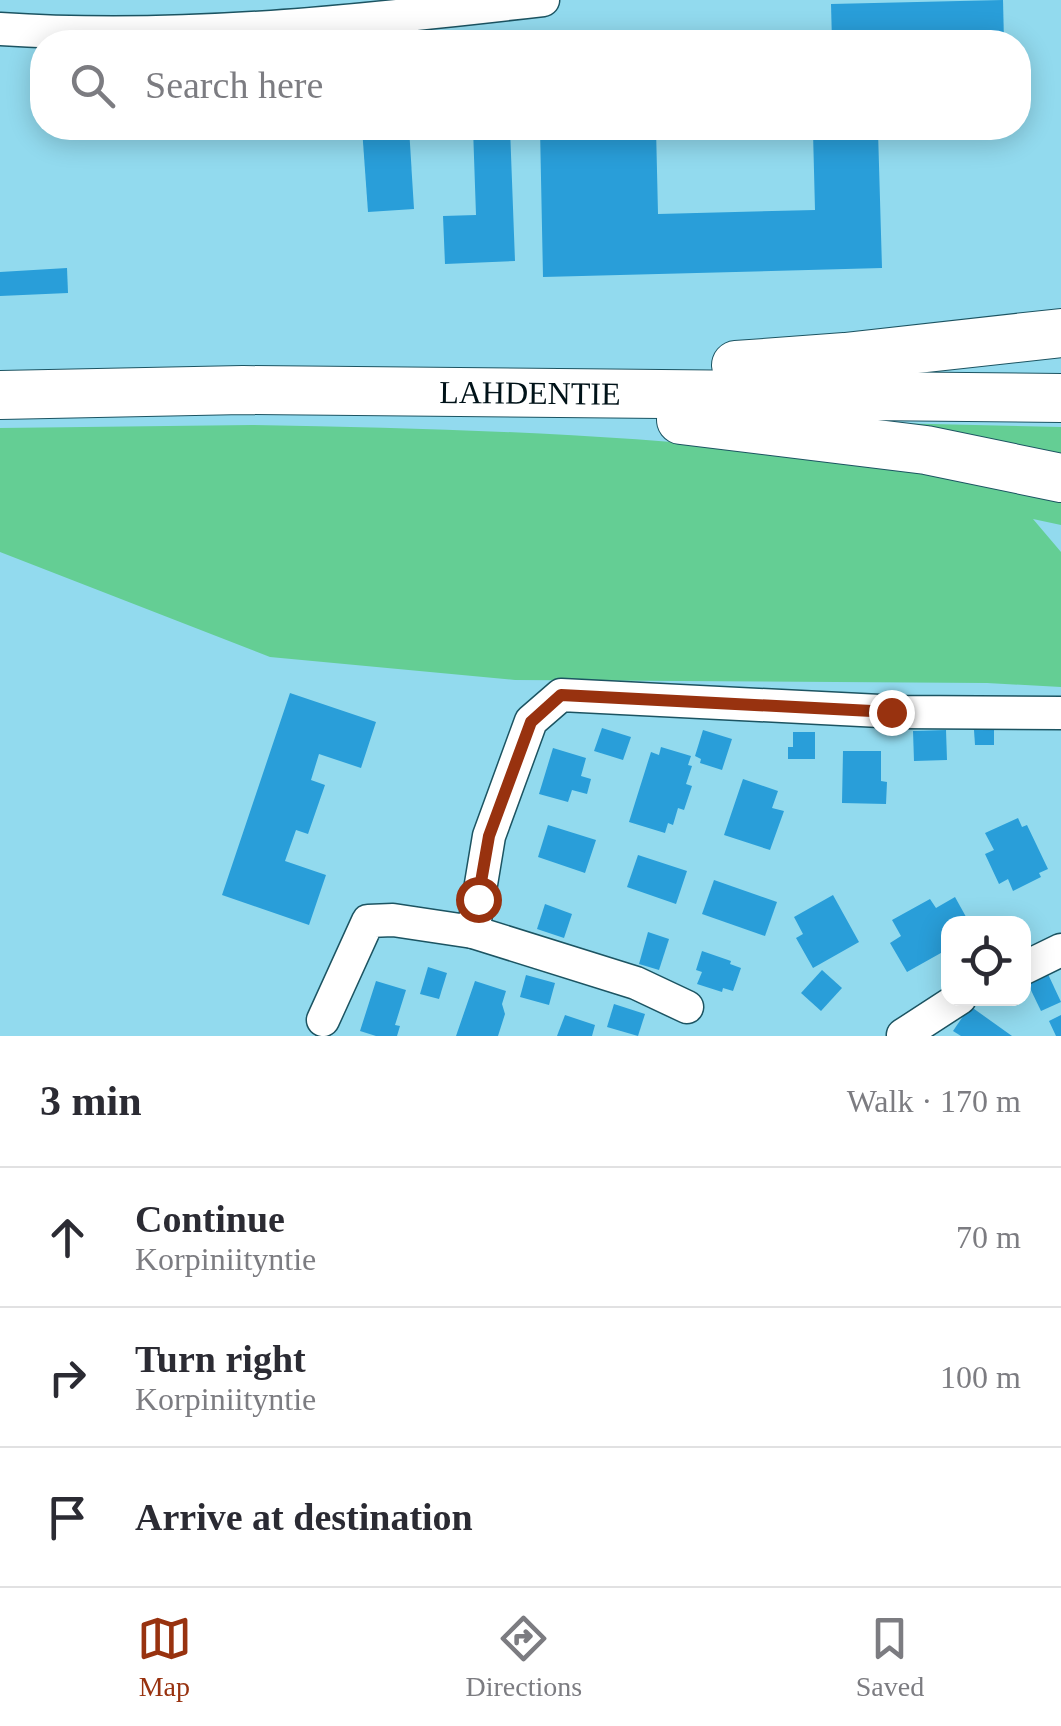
<!DOCTYPE html>
<html lang="en">
<head>
<meta charset="utf-8">
<style>
	:root { --surface:#fff; --page:#f7f7f7; --text:#2b2b33; --muted:#7c7c81; --line:#e1e1e2; --accent:#98320f }
	body { margin:0; font-family:"Times New Roman",serif; background:var(--page); color:var(--text) }
	.controls { position:absolute; right:30px; bottom:30px; display:grid; overflow:hidden; border-radius:20px; box-shadow:0 5px 25px #0003 }
	.controls button { width:90px; height:90px; display:grid; place-items:center; padding:0; border:0; border-bottom:2px solid var(--line); background:var(--surface); color:var(--text); font:50px sans-serif }
	.stop { position:absolute; width:30px; height:30px; margin:-22px; border:8px solid #98320f; border-radius:50%; background:#fff }
	.stop.end { background:#98320f; border-color:#fff; box-shadow:0 2px 10px #0008 }
	.list { margin:0; padding:0; list-style:none }
	h2 { display:flex; justify-content:space-between; align-items:center; height:130px; margin:0; padding:0 40px; font-size:42px }
	h2 small { font-size:32px; font-weight:400; color:var(--muted) }
	.list li { display:grid; grid-template-columns:65px 1fr auto; gap:30px; align-items:center; box-sizing:border-box; height:140px; padding:0 40px; border-top:2px solid var(--line) }
	.list b { display:block; font-size:38px; white-space:nowrap }
	.list p { margin:0; font-size:32px; white-space:nowrap; color:var(--muted) }
	.list em { font-size:32px; font-style:normal; color:var(--muted) }
	.icon { flex:none; width:55px; height:55px; fill:none; stroke:currentColor; stroke-width:2; stroke-linecap:round; stroke-linejoin:round }
	.map { position:relative; flex:none; width:1061px; height:1036px; overflow:hidden }
	.search { position:absolute; background:var(--surface); box-shadow:0 5px 25px #0003; left:30px; right:30px; top:30px; height:110px; display:flex; align-items:center; gap:25px; box-sizing:border-box; padding:0 35px; border-radius:40px; color:var(--muted); font-size:38px }
	.sheet { height:550px; background:var(--surface) }
	nav { display:flex; justify-content:space-around; align-items:center; box-sizing:border-box; height:140px; border-top:2px solid var(--line); background:var(--surface); font-size:28px; color:var(--muted) }
	nav a { display:grid; justify-items:center; gap:5px }
	nav .on { color:var(--accent) }
	.map>svg:first-child { display:block }
</style>
</head>
<body>
<div class="map">
<svg width="1061" height="1036" viewBox="0 0 1061 1036">
	<rect width="100%" height="100%" fill="#92daee"/>
	<g fill="#64ce94">
		<polygon points="888,423 1061,427 1061,455"/>
		<path d="M252,425c274,5 541,12 809,78v22l-28,-6 28,33v135l-74,-4 -472,-3 -245,-23 -270,-105v-124z"/>
	</g>
	<g fill="#299ed9">
		<polygon points="1003,0 1004,42 832,42 831,4"/>
		<polygon points="362,128 409,128 414,209 368,212"/>
		<polygon points="473,128 510,128 515,261 445,264 443,216 476,215"/>
		<polygon points="540,128 656,128 658,214 815,210 813,132 878,131 882,268 543,277"/>
		<polygon points="67,268 68,293 0,296 0,272"/>
		<polygon points="290,693 376,722 361,768 319,754 311,780 325,785 308,834 296,830 285,861 326,875 309,925 222,895"/>
		<polygon points="602,728 631,737 623,760 594,751"/>
		<polygon points="703,730 732,739 722,770 700,763 701,759 695,756"/>
		<polygon points="946,730 947,760 914,761 913,731"/>
		<polygon points="974,730 994,730 994,745 975,745"/>
		<polygon points="793,732 815,732 815,759 788,759 788,747 793,747"/>
		<polygon points="661,747 691,756 688,765 692,766 686,784 692,786 684,810 678,808 673,825 668,823 665,833 629,822 651,752 659,755"/>
		<polygon points="553,748 586,758 581,776 591,779 587,794 572,790 568,802 539,794"/>
		<polygon points="843,751 881,751 881,781 887,782 886,804 842,803"/>
		<polygon points="743,779 778,791 772,808 784,811 770,850 724,835"/>
		<polygon points="1018,818 1022,827 1027,825 1048,869 1039,873 1041,877 1013,891 1008,879 999,884 985,854 994,850 985,833"/>
		<polygon points="548,825 596,840 585,873 538,857"/>
		<polygon points="638,855 687,871 676,904 627,887"/>
		<polygon points="714,880 777,902 765,936 702,914"/>
		<polygon points="833,895 859,942 813,968 796,938 803,934 794,917"/>
		<polygon points="955,897 970,924 948,924 948,949 907,972 890,943 901,936 892,920 930,899 936,908"/>
		<polygon points="545,904 572,914 564,938 537,929"/>
		<polygon points="648,932 669,939 659,970 639,964"/>
		<polygon points="702,951 731,961 730,964 741,968 733,991 723,988 722,992 697,984 702,972 696,970"/>
		<polygon points="428,967 447,973 439,999 420,994"/>
		<polygon points="822,970 842,988 821,1011 801,993"/>
		<polygon points="1047,972 1061,1002 1041,1011 1027,982"/>
		<polygon points="526,975 555,983 549,1005 520,997"/>
		<polygon points="376,981 406,990 395,1025 400,1026 397,1036 376,1036 360,1031"/>
		<polygon points="475,981 506,991 502,1004 505,1014 498,1036 456,1036"/>
		<polygon points="614,1004 645,1014 638,1036 607,1027"/>
		<polygon points="970,1006 1012,1036 961,1036 953,1031"/>
		<polygon points="565,1015 595,1025 592,1036 557,1036"/>
		<polygon points="1061,1015 1061,1036 1056,1036 1049,1021"/>
	</g>
	<g fill="none" stroke-linecap="round" stroke-linejoin="round">
		<defs>
			<g id="minor">
				<path d="M0,29c182,12 362,-8 543,-29"/>
				<polyline points="1024,968 1061,950"/>
				<polyline points="687,1007 636,983 473,932 489,836 531,721 561,695 900,712 1061,713"/>
				<polyline points="323,1020 368,921 393,920 473,932"/>
				<polyline points="903,1035 960,998"/>
			</g>
			<g id="highway">
				<polyline points="736,365 845,357 1061,333"/>
				<path id="s1" d="M0,395l243,-5 818,8"/>
				<polyline points="681,420 926,450 1061,478"/>
			</g>
		</defs>
		<use href="#minor" stroke="#1c5462" stroke-width="35"/>
		<use href="#highway" stroke="#1c5462" stroke-width="50"/>
		<use href="#minor" stroke="#fff" stroke-width="32"/>
		<use href="#highway" stroke="#fff" stroke-width="48"/>
	</g>
	<g fill="none" stroke-linecap="round" stroke-linejoin="round">
		<polyline stroke="#98320f" stroke-width="12" points="478,899 489,836 531,722 561,695 891,712"/>
	</g>
	<g text-anchor="middle" stroke-width="8" stroke-linejoin="round" paint-order="stroke">
		<g font-size="32" fill="#001218" stroke="#9fe8fc">
			<text dy="11" stroke="none"><textPath href="#s1" startOffset="530">LAHDENTIE</textPath></text>
		</g>
	</g>
</svg>
<div class="controls">
<button><svg class="icon" aria-label="locate" viewBox="0 0 24 24"><circle cx="12" cy="12" r="6"/><path d="M12 2v4M12 18v4M2 12h4M18 12h4"/></svg></button>
</div>
<div class="stop" style="left:478px;top:899px"></div>
<div class="stop end" style="left:891px;top:712px"></div>
<div class="search"><svg class="icon" aria-label="search" viewBox="0 0 24 24"><circle cx="10" cy="10" r="6"/><path d="M15 15l6 6"/></svg>Search here</div>
</div>
<section class="sheet">
<h2>3 min<small>Walk · 170 m</small></h2>
<ul class="list">
<li><svg class="icon" aria-label="ahead" viewBox="0 0 24 24"><path d="M12 20V5M6 11l6-6 6 6"/></svg><div><b>Continue</b><p>Korpiniityntie</p></div><em>70 m</em></li>
<li><svg class="icon" aria-label="right" viewBox="0 0 24 24"><path d="M7 20v-9h11M14 6l5 5-5 5"/></svg><div><b>Turn right</b><p>Korpiniityntie</p></div><em>100 m</em></li>
<li><svg class="icon" aria-label="arrive" viewBox="0 0 24 24"><path d="M6 21V4h12l-3 4 3 4H6"/></svg><div><b>Arrive at destination</b></div></li>
</ul>
</section>
<nav>
<a class="on"><svg class="icon" aria-label="map" viewBox="0 0 24 24"><path d="M3 6l6-2 6 2 6-2v14l-6 2-6-2-6 2zM9 4v14M15 6v14"/></svg>Map</a>
<a><svg class="icon" aria-label="directions" viewBox="0 0 24 24"><path d="M12 3l9 9-9 9-9-9zM9 14v-3h6M13 9l2 2-2 2"/></svg>Directions</a>
<a><svg class="icon" aria-label="saved" viewBox="0 0 24 24"><path d="M7 4h10v16l-5-4-5 4z"/></svg>Saved</a>
</nav>
</body>
</html>
